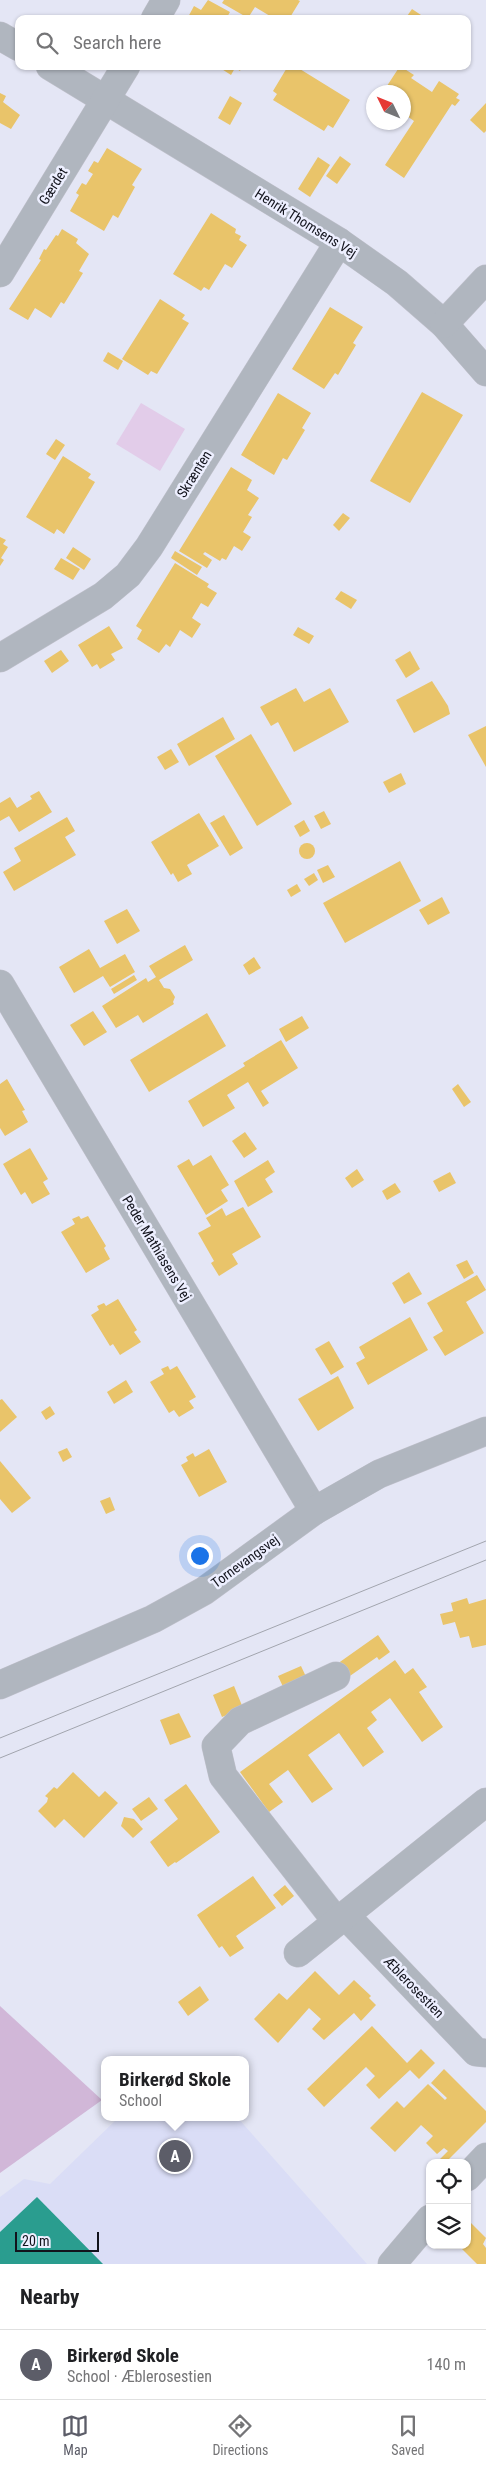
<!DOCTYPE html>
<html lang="en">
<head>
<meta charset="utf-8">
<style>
	:root { --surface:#fff; --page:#f6f6f6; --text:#202124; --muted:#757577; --line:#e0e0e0; --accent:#5c5d68 }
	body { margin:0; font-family:"Roboto Condensed",sans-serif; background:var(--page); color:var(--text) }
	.controls { position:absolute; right:15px; bottom:15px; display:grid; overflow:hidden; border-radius:10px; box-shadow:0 1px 4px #0004 }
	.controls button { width:45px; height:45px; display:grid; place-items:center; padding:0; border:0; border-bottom:1px solid var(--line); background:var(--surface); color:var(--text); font:25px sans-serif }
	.compass { position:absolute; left:366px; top:85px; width:45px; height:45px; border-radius:50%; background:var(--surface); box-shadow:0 1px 4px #0004; rotate:313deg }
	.scale { position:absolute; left:15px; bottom:12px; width:84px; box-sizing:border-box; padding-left:5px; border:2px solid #12131c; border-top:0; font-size:14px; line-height:18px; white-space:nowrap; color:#12131c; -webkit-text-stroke:4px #edefff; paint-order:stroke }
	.you { position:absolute; left:199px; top:1555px; width:18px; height:18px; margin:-12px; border:4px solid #fff; border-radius:50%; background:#1a73e8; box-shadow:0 0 0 8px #1a73e833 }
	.badge { display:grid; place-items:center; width:32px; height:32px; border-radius:50%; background:var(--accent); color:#fff; font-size:16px; font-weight:700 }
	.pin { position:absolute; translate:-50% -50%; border:2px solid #fff; box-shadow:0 1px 5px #0006 }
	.popup { position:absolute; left:101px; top:2056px; width:148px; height:65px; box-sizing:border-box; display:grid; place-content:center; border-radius:10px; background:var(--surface); filter:drop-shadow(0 1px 4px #0005); font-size:16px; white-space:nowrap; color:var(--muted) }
	.popup b { font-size:19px; color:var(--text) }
	.popup::after { content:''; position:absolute; left:50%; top:100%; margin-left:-10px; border:10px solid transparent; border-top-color:var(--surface) }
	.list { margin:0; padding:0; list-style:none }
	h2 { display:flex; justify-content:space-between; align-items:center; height:65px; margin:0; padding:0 20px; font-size:21px }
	h2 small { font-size:16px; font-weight:400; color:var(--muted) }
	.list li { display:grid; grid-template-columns:32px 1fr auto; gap:15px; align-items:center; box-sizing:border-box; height:70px; padding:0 20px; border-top:1px solid var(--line) }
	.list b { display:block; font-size:19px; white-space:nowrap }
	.list p { margin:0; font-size:16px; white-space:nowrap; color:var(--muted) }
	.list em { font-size:16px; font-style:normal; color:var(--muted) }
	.icon { flex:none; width:28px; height:28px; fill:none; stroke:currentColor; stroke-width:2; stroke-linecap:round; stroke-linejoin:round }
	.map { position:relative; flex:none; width:486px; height:2264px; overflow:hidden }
	.search { position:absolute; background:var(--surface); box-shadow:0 1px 4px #0004; left:15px; right:15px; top:15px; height:55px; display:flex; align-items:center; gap:12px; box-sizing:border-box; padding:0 18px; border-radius:10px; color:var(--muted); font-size:19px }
	.sheet { height:135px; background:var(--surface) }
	nav { display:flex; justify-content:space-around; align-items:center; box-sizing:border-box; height:70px; border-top:1px solid var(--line); background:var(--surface); font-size:14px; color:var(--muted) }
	nav a { display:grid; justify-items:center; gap:2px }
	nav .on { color:var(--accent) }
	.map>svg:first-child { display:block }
</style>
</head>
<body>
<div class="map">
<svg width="486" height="2264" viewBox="0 0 486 2264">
	<rect width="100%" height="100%" fill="#e4e6f5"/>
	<polygon fill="#daddf6" points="119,2117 237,2117 367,2264 0,2264 0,2197 24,2179 50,2184"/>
	<polygon fill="#e2cce9" points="141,403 185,429 160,471 116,444"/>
	<polygon fill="#d1b7d8" points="0,2006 102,2100 0,2173"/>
	<g fill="#e9c46a">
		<polygon points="208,0 230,12 226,19 187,19 194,6 201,10"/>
		<polygon points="224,0 298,0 300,1 289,19 275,19 255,7 248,18 222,3"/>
		<polygon points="412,9 421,15 418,19 405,19"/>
		<polygon points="217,66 242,66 240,71 235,68 231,75"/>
		<polygon points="288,66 295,66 350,100 333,128 328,125 324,131 273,100 277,94 273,91"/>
		<polygon points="400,66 414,75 411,78 432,92 439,81 459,94 456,98 460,100 455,106 452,104 404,178 385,165 414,121 404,114 404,92 383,92"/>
		<polygon points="0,93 6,96 3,102 20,115 11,129 0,123"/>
		<polygon points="230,96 242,103 230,125 218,118"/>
		<polygon points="486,103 486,131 484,133 470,120"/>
		<polygon points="107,148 142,169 132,185 135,187 118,218 113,215 104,231 70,211 79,195 76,193 82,183 86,185 93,174 88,171 94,161 98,163"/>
		<polygon points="340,156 351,164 337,184 326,176"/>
		<polygon points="318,157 330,165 310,197 298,189"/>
		<polygon points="211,213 236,229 235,233 241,236 239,240 247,245 232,268 225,264 209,290 204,287 201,291 173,274"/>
		<polygon points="62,229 78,239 76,243 89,254 79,271 83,273 64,304 61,302 51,318 35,308 28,320 9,309 41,260 39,259 44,249 46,250 56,235 58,236"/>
		<polygon points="160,299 185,315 182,319 189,323 157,374 151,371 148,375 122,359"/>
		<polygon points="330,307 363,327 353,343 356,345 338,375 335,373 324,389 292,369"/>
		<polygon points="108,352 123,361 118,370 103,361"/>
		<polygon points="422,392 463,415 410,503 370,481"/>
		<polygon points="278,393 311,413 302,428 305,430 287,460 283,458 274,475 241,455"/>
		<polygon points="56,439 65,445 55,460 46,454"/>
		<polygon points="63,456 91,474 88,478 95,482 64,534 57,529 54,534 26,517"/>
		<polygon points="231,467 252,480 247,490 259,498 248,515 252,517 243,532 251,537 242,551 234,546 226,560 222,558 220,561 205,552 203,554 212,560 207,568 179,551"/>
		<polygon points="343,513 350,518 339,531 333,525"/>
		<polygon points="0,537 6,540 3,544 8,547 1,558 4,560 0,566"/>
		<polygon points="73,547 91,559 84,570 66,558"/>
		<polygon points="175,551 202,567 197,575 171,558"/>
		<polygon points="61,558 80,569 73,580 54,569"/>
		<polygon points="175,563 209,584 207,587 217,593 208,607 201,603 192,618 201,624 192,638 180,630 170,647 166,644 159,653 137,639 142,630 136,626"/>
		<polygon points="341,591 357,600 351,609 335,599"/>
		<polygon points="109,626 123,648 111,654 115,660 100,669 97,664 92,667 78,645"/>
		<polygon points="298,627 314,636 309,644 293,635"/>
		<polygon points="61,650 69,661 52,673 44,661"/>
		<polygon points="410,651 420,669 406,678 395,660"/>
		<polygon points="432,681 448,706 450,714 414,733 396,700"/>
		<polygon points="296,688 304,702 330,688 349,722 294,752 278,722 271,726 260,707"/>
		<polygon points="223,717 235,739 189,766 177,744"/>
		<polygon points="486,726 486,767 468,735"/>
		<polygon points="251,734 292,804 257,826 215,756"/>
		<polygon points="171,749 179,762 165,770 157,757"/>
		<polygon points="401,773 406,784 389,793 383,782"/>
		<polygon points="39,791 52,812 19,832 9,816 0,821 0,803 10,797 17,808 32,799 30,796"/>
		<polygon points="324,811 331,824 321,829 314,816"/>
		<polygon points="199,813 219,846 187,865 192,874 178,882 173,873 171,875 151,842"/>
		<polygon points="224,815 243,848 230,856 210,823"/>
		<polygon points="67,817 75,831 65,837 76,855 14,891 3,872 21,861 14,848"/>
		<polygon points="304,820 310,831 300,837 294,826"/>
		<circle cx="307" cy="851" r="8"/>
		<polygon points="400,861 421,901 345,943 323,903"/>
		<polygon points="328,865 335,877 323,883 317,870"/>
		<polygon points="314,873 318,880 309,886 304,879"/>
		<polygon points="297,884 301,891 291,897 287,890"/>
		<polygon points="442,897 450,913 428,925 419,910"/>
		<polygon points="127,909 140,931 117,944 104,921"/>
		<polygon points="185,945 193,960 159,980 164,988 170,989 175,997 173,1002 174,1004 143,1023 138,1015 116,1028 102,1006 146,978 148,982 156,977 149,966"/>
		<polygon points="89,949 100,968 125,954 135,972 110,987 103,976 74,993 59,967"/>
		<polygon points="254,957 261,968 249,975 243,965"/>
		<polygon points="134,975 137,980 114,994 111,989"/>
		<polygon points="93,1011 107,1032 84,1046 70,1025"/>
		<polygon points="207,1013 226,1046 149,1092 130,1060"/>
		<polygon points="302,1016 309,1028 286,1042 279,1029"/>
		<polygon points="281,1040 298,1068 261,1091 269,1103 263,1107 248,1082 227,1095 235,1108 203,1127 188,1101 245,1066 243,1063"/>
		<polygon points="7,1079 25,1110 22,1111 28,1122 5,1136 0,1128 0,1084"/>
		<polygon points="458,1084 471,1102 464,1107 452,1089"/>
		<polygon points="245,1132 257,1149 244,1158 232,1141"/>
		<polygon points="30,1148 48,1179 43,1182 50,1194 32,1204 25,1192 21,1195 3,1164"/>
		<polygon points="211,1155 229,1185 221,1190 228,1201 206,1215 177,1166 189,1159 193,1166"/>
		<polygon points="268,1160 275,1172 265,1179 273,1192 248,1207 234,1181"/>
		<polygon points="357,1169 364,1180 352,1188 345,1178"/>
		<polygon points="450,1172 456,1183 439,1192 433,1181"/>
		<polygon points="395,1183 401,1192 387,1200 382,1191"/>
		<polygon points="243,1207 261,1237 232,1254 238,1264 219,1276 211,1263 214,1261 198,1233 211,1226 206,1218 222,1208 226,1216"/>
		<polygon points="79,1216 81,1219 88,1216 106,1246 104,1248 110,1259 86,1273 61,1232 75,1224 72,1219"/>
		<polygon points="467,1260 474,1273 464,1279 456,1265"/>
		<polygon points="409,1272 422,1294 404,1304 392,1283"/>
		<polygon points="477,1275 486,1290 466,1302 484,1333 445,1356 433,1337 443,1331 427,1303"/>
		<polygon points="118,1299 137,1330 134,1332 141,1342 120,1355 113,1344 110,1346 91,1315 99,1310 97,1306 104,1303 106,1306"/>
		<polygon points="410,1317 428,1350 368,1385 356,1363 365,1358 359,1347"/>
		<polygon points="329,1341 344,1367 331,1375 315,1349"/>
		<polygon points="168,1366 170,1370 177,1366 196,1397 189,1401 194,1408 179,1417 174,1410 169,1413 150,1382 164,1374 161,1369"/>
		<polygon points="338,1376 354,1408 318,1431 298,1399"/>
		<polygon points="126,1380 133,1392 114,1404 107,1392"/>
		<polygon points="2,1399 17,1417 0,1432 0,1400"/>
		<polygon points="50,1406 55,1414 46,1420 41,1412"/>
		<polygon points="67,1448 72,1457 63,1462 58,1452"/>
		<polygon points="209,1449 227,1482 199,1497 181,1465 188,1461 186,1457 193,1453 195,1457"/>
		<polygon points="0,1461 31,1498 12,1513 0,1499"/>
		<polygon points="110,1497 115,1510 106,1514 100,1501"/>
		<polygon points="467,1598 469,1604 486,1599 486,1645 472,1648 469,1636 460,1638 455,1622 443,1625 440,1614 453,1611 451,1603"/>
		<polygon points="378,1635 390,1652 379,1660 377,1657 347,1678 337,1664"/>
		<polygon points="395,1660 405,1674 413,1668 427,1687 419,1692 443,1727 422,1742 390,1698 371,1712 377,1720 367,1728 384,1752 363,1767 339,1733 308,1755 333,1789 312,1803 288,1770 269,1784 283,1802 269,1812 240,1772"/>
		<polygon points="301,1666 308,1681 285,1691 278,1676"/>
		<polygon points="234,1686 243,1708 222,1717 213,1695"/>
		<polygon points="179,1713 191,1737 170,1745 160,1720"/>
		<polygon points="73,1772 99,1797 105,1791 118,1803 84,1838 64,1819 55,1828 38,1811 47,1802 48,1798 45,1796 54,1787 57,1789"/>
		<polygon points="186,1784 220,1832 176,1863 175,1862 168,1867 150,1842 178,1819 164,1800"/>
		<polygon points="149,1797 158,1809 141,1821 132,1809"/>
		<polygon points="124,1817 134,1819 143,1829 133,1838 121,1826"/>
		<polygon points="253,1876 276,1908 236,1936 244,1948 230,1957 222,1946 219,1948 197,1915"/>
		<polygon points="285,1885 294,1896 282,1906 273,1895"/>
		<polygon points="315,1971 339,1995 354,1980 371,1996 369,1998 376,2005 361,2021 354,2013 324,2040 312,2029 321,2019 309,2008 278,2043 254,2019 279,1993 287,2000"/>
		<polygon points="200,1986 209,2000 188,2016 178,2002"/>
		<polygon points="372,2026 407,2063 421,2049 435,2063 419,2079 410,2070 379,2099 366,2085 375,2076 366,2067 324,2107 307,2089"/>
		<polygon points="444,2069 486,2111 486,2122 445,2163 437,2162 448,2151 444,2148 437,2154 426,2143 433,2136 421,2125 395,2152 370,2128 397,2101 404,2108 428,2084 445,2100 447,2098 431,2083"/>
		<polygon points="469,2221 486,2238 483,2244 486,2248 486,2264 477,2264 458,2245 467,2245 467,2223"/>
	</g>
	<polygon fill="#2a9d8f" points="37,2197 103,2264 0,2264 0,2232"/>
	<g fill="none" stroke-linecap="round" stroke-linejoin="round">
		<defs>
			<g id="minor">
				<polyline points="155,19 166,0"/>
				<polyline points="0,36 19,47"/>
				<polyline points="50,66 339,242 397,283 444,324 486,372"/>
				<polyline points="0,273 126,66"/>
				<polyline points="444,324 486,279"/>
				<polyline points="0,658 103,596 128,575 149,547 339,242"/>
				<polyline points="0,984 314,1511"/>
				<polyline points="336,1676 240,1721 216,1746 223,1776 337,1922"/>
				<polyline points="0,1685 153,1619 204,1591 314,1511 379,1474 486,1431"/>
				<polyline points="345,1915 476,2052 486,2053"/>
				<polyline points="298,1953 486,1802"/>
				<polyline points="467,2177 486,2157"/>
				<polyline points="392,2264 430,2219"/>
			</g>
		</defs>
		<use href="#minor" stroke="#c0c1cc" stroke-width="29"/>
		<use href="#minor" stroke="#b0b6bf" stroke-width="28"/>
		<g stroke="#a2a5ae" stroke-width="1">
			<polyline points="0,1738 486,1541"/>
			<polyline points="0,1758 486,1560"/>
		</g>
	</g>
	<g text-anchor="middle" stroke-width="5" stroke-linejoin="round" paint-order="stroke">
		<g font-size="14" fill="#12131c" stroke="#edefff">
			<text transform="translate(53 186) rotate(-58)" y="5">Gærdet</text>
			<text transform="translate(306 223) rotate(32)" y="5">Henrik Thomsens Vej</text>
			<text transform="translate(194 474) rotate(-58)" y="5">Skrænten</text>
			<text transform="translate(157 1248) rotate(59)" y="5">Peder Mathiasens Vej</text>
			<text transform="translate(245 1561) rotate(-36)" y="5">Tornevangsvej</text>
			<text transform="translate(414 1987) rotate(46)" y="5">Æblerosestien</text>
		</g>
	</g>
</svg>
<div class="controls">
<button><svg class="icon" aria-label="locate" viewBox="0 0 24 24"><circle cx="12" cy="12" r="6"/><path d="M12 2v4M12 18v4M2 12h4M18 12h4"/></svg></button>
<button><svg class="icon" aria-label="layers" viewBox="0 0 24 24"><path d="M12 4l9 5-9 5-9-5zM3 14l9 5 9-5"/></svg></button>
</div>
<svg class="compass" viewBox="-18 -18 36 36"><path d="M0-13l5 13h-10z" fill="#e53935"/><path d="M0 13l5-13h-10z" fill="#757577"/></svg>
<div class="scale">20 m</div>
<div class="you"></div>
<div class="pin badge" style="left:175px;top:2156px">A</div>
<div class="popup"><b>Birkerød Skole</b>School</div>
<div class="search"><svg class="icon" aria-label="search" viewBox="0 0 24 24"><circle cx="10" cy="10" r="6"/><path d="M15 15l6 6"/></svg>Search here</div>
</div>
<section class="sheet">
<h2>Nearby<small></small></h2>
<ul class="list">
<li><span class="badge">A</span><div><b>Birkerød Skole</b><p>School · Æblerosestien</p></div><em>140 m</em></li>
</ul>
</section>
<nav>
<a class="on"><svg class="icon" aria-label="map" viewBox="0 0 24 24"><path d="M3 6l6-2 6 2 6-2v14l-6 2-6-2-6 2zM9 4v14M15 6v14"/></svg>Map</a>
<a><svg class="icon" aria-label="directions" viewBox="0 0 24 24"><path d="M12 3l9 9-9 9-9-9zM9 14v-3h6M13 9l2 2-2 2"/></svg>Directions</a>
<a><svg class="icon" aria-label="saved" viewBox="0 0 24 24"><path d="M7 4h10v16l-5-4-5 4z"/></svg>Saved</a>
</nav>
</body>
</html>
